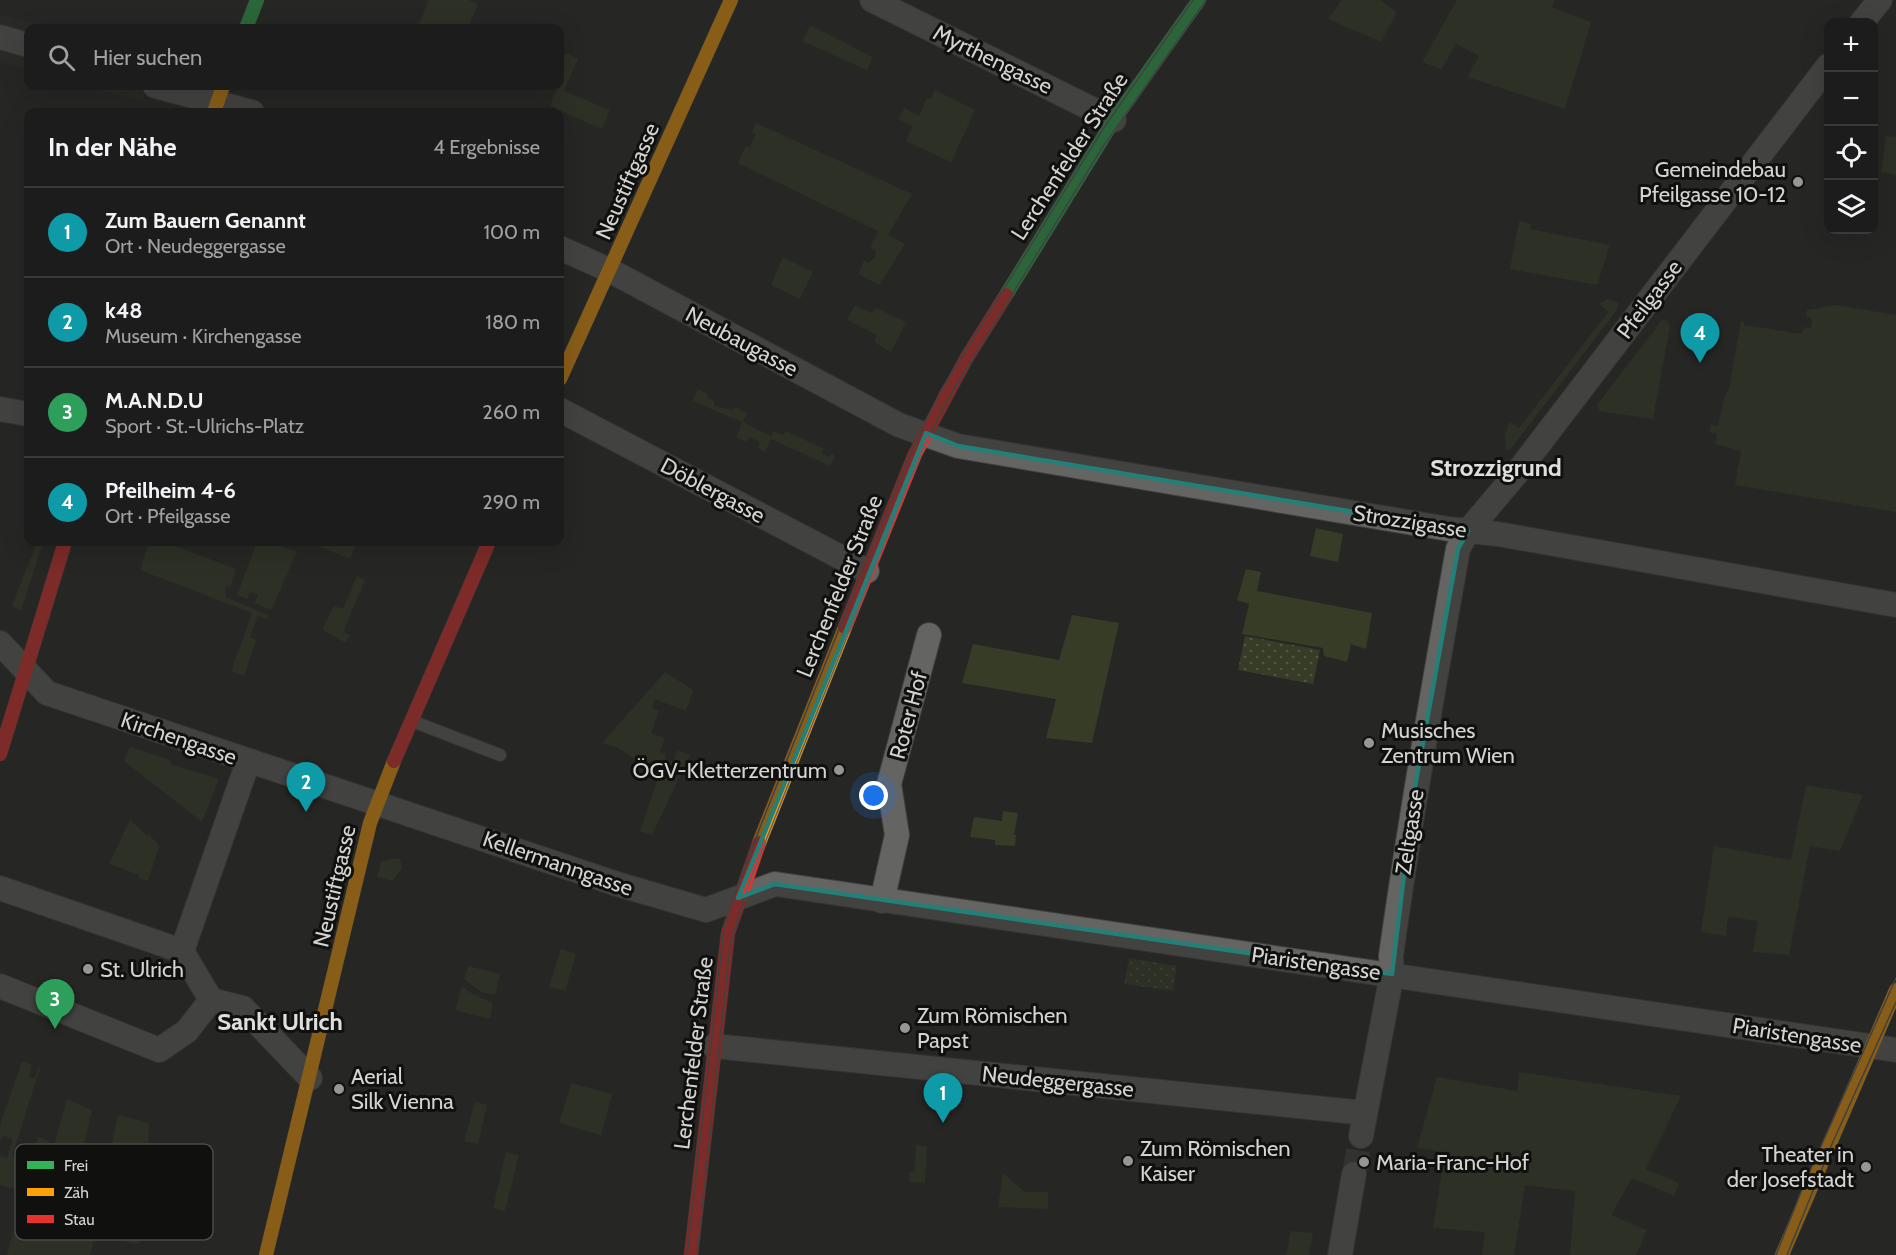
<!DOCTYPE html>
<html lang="de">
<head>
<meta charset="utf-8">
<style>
	:root { --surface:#1c1c1c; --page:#252525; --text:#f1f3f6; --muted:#a0a1a3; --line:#3a3a3b; --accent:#1a73e8 }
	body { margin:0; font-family:Cabin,sans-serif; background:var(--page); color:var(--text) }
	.controls { position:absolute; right:18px; top:18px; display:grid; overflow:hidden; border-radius:12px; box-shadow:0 6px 24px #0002 }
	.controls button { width:54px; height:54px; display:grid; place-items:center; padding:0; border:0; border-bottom:2px solid var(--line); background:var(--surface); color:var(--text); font:30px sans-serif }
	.you { position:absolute; left:874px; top:796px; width:21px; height:21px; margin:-15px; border:4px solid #fff; border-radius:50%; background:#1a73e8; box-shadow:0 0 0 9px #1a73e833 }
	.badge { display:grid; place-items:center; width:39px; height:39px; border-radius:50%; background:var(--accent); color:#fff; font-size:20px; font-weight:700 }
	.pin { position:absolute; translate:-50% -50px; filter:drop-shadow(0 2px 3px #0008) }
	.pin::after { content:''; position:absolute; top:32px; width:21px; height:18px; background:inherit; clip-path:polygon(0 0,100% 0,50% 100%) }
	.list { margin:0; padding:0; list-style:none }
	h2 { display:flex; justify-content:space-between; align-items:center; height:78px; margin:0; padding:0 24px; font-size:26px }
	h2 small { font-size:20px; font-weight:400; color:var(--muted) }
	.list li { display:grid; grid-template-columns:39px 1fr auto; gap:18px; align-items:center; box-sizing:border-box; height:90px; padding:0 24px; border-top:2px solid var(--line) }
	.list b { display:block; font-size:22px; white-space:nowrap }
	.list p { margin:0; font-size:20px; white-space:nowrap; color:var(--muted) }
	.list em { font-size:20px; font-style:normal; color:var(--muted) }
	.icon { flex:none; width:33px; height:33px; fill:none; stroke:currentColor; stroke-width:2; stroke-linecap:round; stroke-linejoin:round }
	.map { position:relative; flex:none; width:1896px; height:1255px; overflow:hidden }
	.search { position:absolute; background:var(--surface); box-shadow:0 6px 24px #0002; left:24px; top:24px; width:540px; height:66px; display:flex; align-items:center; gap:15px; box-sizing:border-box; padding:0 21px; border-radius:12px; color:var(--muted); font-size:22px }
	.panel { position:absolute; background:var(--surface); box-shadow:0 6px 24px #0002; left:24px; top:108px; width:540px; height:438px; border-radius:12px }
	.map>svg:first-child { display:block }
</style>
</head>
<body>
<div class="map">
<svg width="1896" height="1255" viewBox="0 0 1896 1255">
	<defs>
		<pattern id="park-dots" width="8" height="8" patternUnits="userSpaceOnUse" patternTransform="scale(1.5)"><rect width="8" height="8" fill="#363c26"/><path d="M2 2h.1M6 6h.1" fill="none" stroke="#525744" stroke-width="1.8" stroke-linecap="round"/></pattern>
	</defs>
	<rect width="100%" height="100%" fill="#262625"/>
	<g fill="#2d2f28">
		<polygon points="0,14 50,28 28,28 28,70 0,62"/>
		<polygon points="86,86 147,86 142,101"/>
	</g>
	<g fill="#363c26">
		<polygon points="429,0 469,0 478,4 468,28 417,28"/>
		<polygon points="1342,0 1380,0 1397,12 1381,42 1328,19"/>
		<polygon points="1457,0 1554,0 1552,7 1591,22 1565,109 1467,77 1479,56 1456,44 1442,69 1422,62"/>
		<polygon points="810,25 873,57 867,70 802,41"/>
		<polygon points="568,54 578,59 564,91 610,110 602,129 550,106 557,89 550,86 560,86 560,56"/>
		<polygon points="935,90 975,110 951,162 906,141 913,126 898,119 904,108 919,116 927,98 931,99"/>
		<polygon points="756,123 912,194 888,235 905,244 879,285 858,274 864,260 869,263 876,256 875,250 870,248 878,231 738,163 746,146 750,147 756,134 752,132"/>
		<polygon points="1886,136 1896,137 1896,175 1881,172"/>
		<polygon points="1519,221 1531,224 1530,229 1610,245 1597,285 1510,269"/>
		<polygon points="783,257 813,272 800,299 771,285"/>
		<polygon points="1608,299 1619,303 1617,310 1510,450 1506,450 1505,435 1509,422 1519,428 1608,312 1599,304"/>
		<polygon points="855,305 871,313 876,308 906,322 891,352 874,342 877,335 847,320"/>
		<polygon points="1836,305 1896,315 1896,512 1735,485 1741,451 1715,444 1717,434 1709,432 1711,425 1718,426 1725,395 1729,389 1741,321 1744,322 1744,325 1802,334 1804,327 1810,328 1812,323 1811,318 1806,316 1807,310"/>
		<polygon points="1662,320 1666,320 1670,326 1653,419 1599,411 1597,405"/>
		<polygon points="698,389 708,394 707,397 713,400 715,406 733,410 735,407 747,413 743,422 771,436 774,431 783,435 786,431 824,449 822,453 830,457 832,453 835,457 830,466 771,439 765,452 758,448 760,442 749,437 746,442 736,437 742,422 692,401"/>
		<polygon points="1316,528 1343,534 1338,562 1310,556"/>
		<polygon points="37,542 43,542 21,611 12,606"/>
		<polygon points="149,542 164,542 236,569 230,587 225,586 226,597 268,615 267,619 258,616 250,637 256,640 244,676 231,671 252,613 140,570"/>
		<polygon points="257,542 270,542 297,552 271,610 255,603 258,595 250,592 247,599 237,595"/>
		<polygon points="314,542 357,542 350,559 313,544"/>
		<polygon points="1246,569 1261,572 1257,591 1372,613 1366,649 1351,644 1347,662 1324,656 1323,648 1242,634 1249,604 1237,600"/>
		<polygon points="357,576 365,580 343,632 350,635 346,643 322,630 334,606 343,609"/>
		<polygon points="1072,615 1119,623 1092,743 1046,738 1056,699 962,683 973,644 1059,660"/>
		<polygon points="665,672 693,690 686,711 655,699 652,708 659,710 651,733 665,738 660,752 666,754 665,759 673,762 678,750 690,755 652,835 640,831 659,775 618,748 602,743"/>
		<polygon points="130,747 171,760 170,764 219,779 202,822 124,761"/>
		<polygon points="1806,785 1863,795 1840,851 1810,846 1789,955 1753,952 1758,921 1728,917 1726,936 1701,932 1714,846 1791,860"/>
		<polygon points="1003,811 1018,813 1014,835 1016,835 1015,846 995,845 995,840 970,837 974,817 1002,821"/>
		<polygon points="130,820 147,836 149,834 159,846 148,881 138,878 139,875 109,864"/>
		<polygon points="400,858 402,868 393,881 377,877 381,861"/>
		<polygon points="561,949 576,954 565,991 549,987"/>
		<polygon points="468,966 500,974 495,995 481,992 464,979"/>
		<polygon points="462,986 471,993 493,1003 490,1019 455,1010"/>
		<polygon points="22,1061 32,1065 29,1077 35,1079 38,1067 40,1068 12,1156 31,1161 38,1137 49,1141 35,1185 42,1187 67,1099 92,1110 68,1211 144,1227 139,1244 95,1236 90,1255 7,1255 24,1192 0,1185 0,1156 7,1158 13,1139 3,1136 0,1142 0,1125"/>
		<polygon points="1519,1072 1681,1096 1646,1169 1679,1183 1674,1196 1632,1178 1611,1215 1647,1230 1636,1255 1570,1255 1575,1191 1525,1185 1514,1255 1482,1255 1485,1232 1433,1228 1445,1152 1417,1148 1437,1077 1517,1091"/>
		<polygon points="571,1083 612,1094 601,1135 559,1123"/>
		<polygon points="475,1102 487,1105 478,1144 464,1141"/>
		<polygon points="118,1115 149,1123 146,1204 101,1195"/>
		<polygon points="916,1145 927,1146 925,1183 909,1182 909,1172 914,1172"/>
		<polygon points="506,1152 519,1155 505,1211 493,1208"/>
		<polygon points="1003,1173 1025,1192 1048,1192 1048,1209 998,1207"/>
		<polygon points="1291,1231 1313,1233 1309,1255 1286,1255"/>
	</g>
	<g fill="url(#park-dots)">
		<polygon points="1245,636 1320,650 1313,684 1238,670"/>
		<polygon points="1129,958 1177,966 1173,991 1124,984"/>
	</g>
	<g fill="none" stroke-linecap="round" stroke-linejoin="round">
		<polyline stroke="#40403f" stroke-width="24" stroke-dasharray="24 12" stroke-linecap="butt" points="1354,1174 1361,1136"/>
		<defs>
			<polyline id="lane" points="412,721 500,755"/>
			<g id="street">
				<polyline points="872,0 1114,120"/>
				<polyline points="1862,22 1880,0"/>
				<polyline points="0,37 28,45"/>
				<polyline points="155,86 252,112"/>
				<polyline points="560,248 609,270 899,425 958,446 1449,529 1498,534 1896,605"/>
				<polyline points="0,409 28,414"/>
				<polyline points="560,410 867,571"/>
				<polyline points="0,643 47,693 617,884 706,910 775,884 1896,1050"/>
				<polyline points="0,888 182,951 211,1000"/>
				<polyline points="882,901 897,835 889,784 929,635"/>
				<polyline points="182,951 248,762"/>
				<polyline points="0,986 159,1050 187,1031 211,1000 243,1008 310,1078"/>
				<polyline points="714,1046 1365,1113"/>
				<path d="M1361,1136l31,-162 -1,-18c19,-136 43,-271 67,-407l10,-18 48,-57 312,-408"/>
				<polyline points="1340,1255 1354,1174"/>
			</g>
			<g id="fast">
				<polyline points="246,28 257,0"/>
				<polyline points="1006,295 1114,120 1199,0"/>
			</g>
			<g id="slow">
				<polyline points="214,112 223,86"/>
				<polyline points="560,379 731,0"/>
				<polyline points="759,843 845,627"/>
				<polyline points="266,1255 370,823 394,761"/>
				<polyline points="1782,1255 1896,990"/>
			</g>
			<g id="jam">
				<polyline points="845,627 915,454 966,359 1006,295"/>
				<polyline points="0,754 65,542"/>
				<polyline points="394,761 489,542"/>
				<polyline points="691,1255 728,933 759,843"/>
			</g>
		</defs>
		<use href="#lane" stroke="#424241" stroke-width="14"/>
		<use href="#street" stroke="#424241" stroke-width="26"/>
		<use href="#fast" stroke="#424241" stroke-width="15"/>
		<use href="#slow" stroke="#424241" stroke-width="15"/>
		<use href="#jam" stroke="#424241" stroke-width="15"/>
		<use href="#lane" stroke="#646563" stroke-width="12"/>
		<use href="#street" stroke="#646563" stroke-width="24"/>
		<use href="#fast" stroke="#30b455" stroke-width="14"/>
		<use href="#slow" stroke="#ff9f0a" stroke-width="14"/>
		<use href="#jam" stroke="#e5322d" stroke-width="14"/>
		<g stroke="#626260" stroke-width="1.5">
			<polyline points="687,1255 724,927 743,870 863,569 911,452 940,392 1103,129 1193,0"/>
			<polyline points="697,1255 730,945 749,883 909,481 943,407 1102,148 1206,0"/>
			<polyline points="1776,1255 1805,1182 1896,978"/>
			<polyline points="1787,1255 1832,1144 1896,1002"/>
		</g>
	</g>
	<path d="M0 0H1896V1255H0ZM926,433l32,13 510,85 -10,18 -44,243 -22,182 -617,-90 -37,14z" fill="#262625" fill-opacity=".55" fill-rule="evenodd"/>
	<path fill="none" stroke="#237f78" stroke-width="4.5" stroke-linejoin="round" d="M926,433l32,13 510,85 -10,18 -44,243 -22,182 -617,-90 -37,14z"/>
	<g fill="#969695" stroke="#10100f" stroke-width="2">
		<circle cx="1798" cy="182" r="6"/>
		<circle cx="1369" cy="743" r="6"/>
		<circle cx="839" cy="770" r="6"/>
		<circle cx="88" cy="969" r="6"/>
		<circle cx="905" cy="1028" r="6"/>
		<circle cx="339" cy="1089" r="6"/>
		<circle cx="1128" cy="1161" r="6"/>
		<circle cx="1364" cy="1162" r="6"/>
		<circle cx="1866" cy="1167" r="6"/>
	</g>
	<g text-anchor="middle" stroke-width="6" stroke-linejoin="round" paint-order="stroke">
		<g font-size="22" fill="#d3d3d1" stroke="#10100f">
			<text transform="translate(993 59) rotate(26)" y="8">Myrthengasse</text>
			<text transform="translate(1069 156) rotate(-57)" y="8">Lerchenfelder Straße</text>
			<text transform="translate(627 181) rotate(-66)" y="8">Neustiftgasse</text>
			<text transform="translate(1649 299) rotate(-53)" y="8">Pfeilgasse</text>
			<text transform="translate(742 341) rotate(28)" y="8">Neubaugasse</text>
			<text transform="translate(713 490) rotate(28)" y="8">Döblergasse</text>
			<text transform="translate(1410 521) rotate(9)" y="8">Strozzigasse</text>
			<text transform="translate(839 586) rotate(-68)" y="8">Lerchenfelder Straße</text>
			<text transform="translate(908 715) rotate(-75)" y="8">Roter Hof</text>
			<text transform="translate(179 738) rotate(19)" y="8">Kirchengasse</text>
			<text transform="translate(1409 832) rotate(-81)" y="8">Zeltgasse</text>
			<text transform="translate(558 863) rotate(19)" y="8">Kellermanngasse</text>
			<text transform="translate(334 886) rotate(-77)" y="8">Neustiftgasse</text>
			<text transform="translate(1316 963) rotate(8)" y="8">Piaristengasse</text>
			<text transform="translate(1797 1035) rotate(9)" y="8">Piaristengasse</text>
			<text transform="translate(693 1053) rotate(-83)" y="8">Lerchenfelder Straße</text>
			<text transform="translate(1058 1081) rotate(6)" y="8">Neudeggergasse</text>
		</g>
		<g font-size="22" fill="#d3d3d1" stroke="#10100f" text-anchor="start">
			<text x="1786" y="177" text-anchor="end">Gemeindebau<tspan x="1786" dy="25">Pfeilgasse 10-12</tspan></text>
			<text x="1381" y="738">Musisches<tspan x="1381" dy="25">Zentrum Wien</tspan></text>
			<text x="827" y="778" text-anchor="end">ÖGV-Kletterzentrum</text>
			<text x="100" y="977">St. Ulrich</text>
			<text x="917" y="1023">Zum Römischen<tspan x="917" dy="25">Papst</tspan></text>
			<text x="351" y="1084">Aerial<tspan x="351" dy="25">Silk Vienna</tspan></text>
			<text x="1140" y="1156">Zum Römischen<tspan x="1140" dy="25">Kaiser</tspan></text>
			<text x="1854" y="1162" text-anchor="end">Theater in<tspan x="1854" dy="25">der Josefstadt</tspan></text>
			<text x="1376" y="1170">Maria-Franc-Hof</text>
		</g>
		<g font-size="24" font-weight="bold" fill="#dfe0dc" stroke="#10100f">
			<text x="1496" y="476">Strozzigrund</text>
			<text x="280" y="1030">Sankt Ulrich</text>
		</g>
	</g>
	<rect x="15" y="1144" width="198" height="96" rx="9" fill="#10100f" stroke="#4a4a49" stroke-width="1.5"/>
	<rect x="27" y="1161" width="27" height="8" fill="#30b455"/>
	<rect x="27" y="1188" width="27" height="8" fill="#ff9f0a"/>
	<rect x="27" y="1215" width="27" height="8" fill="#e5322d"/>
	<g font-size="16" fill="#d3d3d1">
		<text x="64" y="1171">Frei</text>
		<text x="64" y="1198">Zäh</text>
		<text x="64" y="1225">Stau</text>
	</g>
</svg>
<div class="controls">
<button>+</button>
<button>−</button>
<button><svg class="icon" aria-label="locate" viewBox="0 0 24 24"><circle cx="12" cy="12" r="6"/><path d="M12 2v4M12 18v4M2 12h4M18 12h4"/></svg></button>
<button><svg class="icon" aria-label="layers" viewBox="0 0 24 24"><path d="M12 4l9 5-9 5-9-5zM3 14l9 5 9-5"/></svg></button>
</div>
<div class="you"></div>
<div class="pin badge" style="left:943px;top:1123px;background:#0f9aa8">1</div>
<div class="pin badge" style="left:306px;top:812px;background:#0f9aa8">2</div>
<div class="pin badge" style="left:55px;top:1029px;background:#2e9e5b">3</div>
<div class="pin badge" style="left:1700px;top:363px;background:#0f9aa8">4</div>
<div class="search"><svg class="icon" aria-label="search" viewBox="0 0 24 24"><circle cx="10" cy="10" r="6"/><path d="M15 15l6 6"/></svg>Hier suchen</div>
<section class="panel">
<h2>In der Nähe<small>4 Ergebnisse</small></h2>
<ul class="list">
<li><span class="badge" style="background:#0f9aa8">1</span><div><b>Zum Bauern Genannt</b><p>Ort · Neudeggergasse</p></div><em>100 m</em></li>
<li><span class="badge" style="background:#0f9aa8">2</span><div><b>k48</b><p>Museum · Kirchengasse</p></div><em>180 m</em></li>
<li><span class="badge" style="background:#2e9e5b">3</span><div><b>M.A.N.D.U</b><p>Sport · St.-Ulrichs-Platz</p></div><em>260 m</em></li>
<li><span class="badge" style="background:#0f9aa8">4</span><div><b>Pfeilheim 4-6</b><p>Ort · Pfeilgasse</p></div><em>290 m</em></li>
</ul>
</section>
</div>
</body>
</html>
